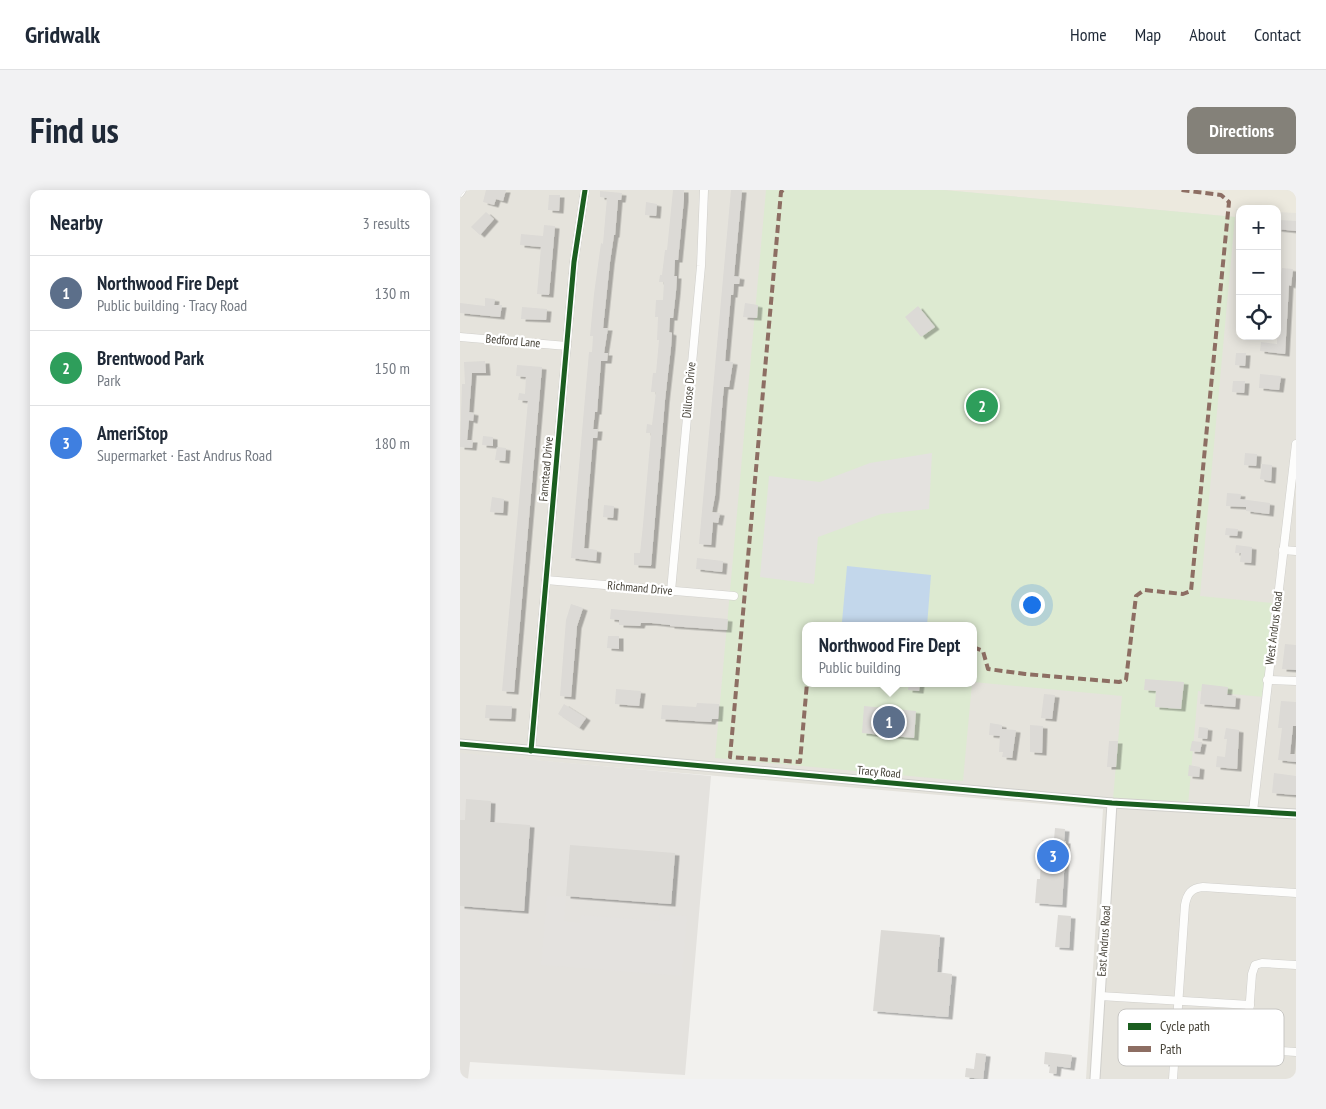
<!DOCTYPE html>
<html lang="en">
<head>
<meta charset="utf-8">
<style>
	:root { --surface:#fff; --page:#f2f2f3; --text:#1f2937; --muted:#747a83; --line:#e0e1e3; --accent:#848179 }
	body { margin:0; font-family:"PT Sans Narrow",sans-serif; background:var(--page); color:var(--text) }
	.controls { position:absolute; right:15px; top:15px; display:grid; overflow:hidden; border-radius:10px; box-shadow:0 2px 12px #0003 }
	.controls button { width:45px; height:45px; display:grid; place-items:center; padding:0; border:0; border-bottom:1px solid var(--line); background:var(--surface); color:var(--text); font:25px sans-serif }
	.you { position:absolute; left:571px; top:414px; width:18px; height:18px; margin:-12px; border:4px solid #fff; border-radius:50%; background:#1a73e8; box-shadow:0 0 0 8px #1a73e833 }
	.badge { display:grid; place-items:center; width:32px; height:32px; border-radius:50%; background:var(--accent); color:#fff; font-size:16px; font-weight:700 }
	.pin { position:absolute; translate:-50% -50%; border:2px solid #fff; box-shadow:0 1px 5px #0006 }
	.popup { position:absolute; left:342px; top:432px; width:175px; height:65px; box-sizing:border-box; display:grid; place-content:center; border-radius:10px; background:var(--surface); filter:drop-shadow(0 1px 4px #0005); font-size:16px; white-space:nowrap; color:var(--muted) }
	.popup b { font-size:19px; color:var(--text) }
	.popup::after { content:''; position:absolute; left:50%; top:100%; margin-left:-10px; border:10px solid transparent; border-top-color:var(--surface) }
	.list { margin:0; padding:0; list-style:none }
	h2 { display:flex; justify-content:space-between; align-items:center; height:65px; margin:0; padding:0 20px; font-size:21px }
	h2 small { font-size:16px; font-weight:400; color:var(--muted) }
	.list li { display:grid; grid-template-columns:32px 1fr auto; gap:15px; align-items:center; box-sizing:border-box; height:75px; padding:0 20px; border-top:1px solid var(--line) }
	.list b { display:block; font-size:19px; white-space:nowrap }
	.list p { margin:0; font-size:16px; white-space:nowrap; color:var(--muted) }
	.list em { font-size:16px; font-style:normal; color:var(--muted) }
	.icon { flex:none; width:28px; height:28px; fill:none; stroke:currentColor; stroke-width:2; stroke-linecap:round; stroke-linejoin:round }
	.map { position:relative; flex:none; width:836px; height:889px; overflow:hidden; border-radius:10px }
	header { display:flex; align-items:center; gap:30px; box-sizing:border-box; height:70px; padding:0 25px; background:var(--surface); border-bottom:1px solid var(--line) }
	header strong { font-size:24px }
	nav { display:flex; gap:28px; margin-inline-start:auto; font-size:18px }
	.intro { display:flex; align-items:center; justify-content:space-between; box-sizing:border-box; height:120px; padding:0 30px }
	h1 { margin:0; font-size:35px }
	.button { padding:12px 22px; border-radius:10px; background:var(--accent); color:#fff; font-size:18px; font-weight:700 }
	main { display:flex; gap:30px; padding:0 30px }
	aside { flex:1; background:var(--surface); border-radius:10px; box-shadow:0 2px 12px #0003 }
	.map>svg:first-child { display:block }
</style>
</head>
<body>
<header>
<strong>Gridwalk</strong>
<nav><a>Home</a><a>Map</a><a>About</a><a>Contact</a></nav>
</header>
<div class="intro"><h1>Find us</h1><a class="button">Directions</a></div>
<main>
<aside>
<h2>Nearby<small>3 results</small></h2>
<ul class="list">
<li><span class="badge" style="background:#5c6f8a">1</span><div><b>Northwood Fire Dept</b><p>Public building · Tracy Road</p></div><em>130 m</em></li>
<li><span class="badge" style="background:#2e9e5b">2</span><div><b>Brentwood Park</b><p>Park</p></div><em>150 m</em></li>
<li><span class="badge" style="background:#3f7fe0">3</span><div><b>AmeriStop</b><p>Supermarket · East Andrus Road</p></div><em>180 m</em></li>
</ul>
</aside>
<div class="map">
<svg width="836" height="889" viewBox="0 0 836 889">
	<defs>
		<filter id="shadow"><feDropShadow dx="4.5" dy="2.5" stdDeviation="0" flood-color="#0004"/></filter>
	</defs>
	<rect width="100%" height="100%" fill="#f2f1ee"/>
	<path fill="#e5e3dc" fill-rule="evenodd" d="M0,0h836v889h-210l17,-270 -643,-55zM780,19h37v127h-37zM345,436h168v57h-168z"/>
	<polygon fill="#e4e2de" points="0,563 251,586 225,885 10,872 8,889 0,889"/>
	<polygon fill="#ece9de" points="484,0 836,0 836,23 817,22 817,19 776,19 775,27"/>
	<polygon fill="#ddead1" points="306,0 484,0 775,27 740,406 812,413 804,507 738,501 728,616 653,609 662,506 513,492 513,436 345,436 345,493 512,493 503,591 255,568"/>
	<g fill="#e4e2df">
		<polygon points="472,263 469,319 421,324 358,347 354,394 300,387 309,286 360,292 410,273"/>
		<polygon points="87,706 106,707 104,731 120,733 121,725 199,731 200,724 227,726 222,786 81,775"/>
	</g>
	<polygon fill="#c3d7eb" points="387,376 471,385 467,436 413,436 382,432"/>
	<g fill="#dcdad6" filter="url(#shadow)">
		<polygon points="26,0 46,0 43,11 36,9 34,15 23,12"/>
		<polygon points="213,0 224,0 224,9 218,70 215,70 214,86 217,86 216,101 213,128 210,128 209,142 212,143 211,157 205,210 191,376 174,375 174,363 180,363 183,335 191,243 186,243 187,234 192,235 196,202 191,202 193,183 196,183 199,150 197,150 198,127 195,127 196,110 203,110 204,92 199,92 200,85 202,85 205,60 207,60"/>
		<polygon points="271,0 282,0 274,86 280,87 279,94 274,94 273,105 271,105 265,171 273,172 269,197 264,197 263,206 255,306 252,322 260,323 258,333 253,332 251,355 239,354"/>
		<polygon points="140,1 162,3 161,10 158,10 155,45 154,45 150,72 143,138 148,138 144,163 148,163 147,171 141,171 137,222 135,222 133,239 138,239 137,248 133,248 124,358 137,360 136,371 111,368 129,162 132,162 133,146 130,146 134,104 141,53 143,54 146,19 147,8 140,7"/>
		<polygon points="89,5 100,5 99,21 88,20"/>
		<polygon points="186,12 197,14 196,26 185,25"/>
		<polygon points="26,22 34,29 20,45 11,37"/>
		<polygon points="818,30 836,31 836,41 817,39"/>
		<polygon points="84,35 95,36 89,105 77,104 81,57 60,55 61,44 83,46"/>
		<polygon points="822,78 833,79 831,96 829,95 825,164 800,161 801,152 817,154 817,84 821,85"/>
		<polygon points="25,108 35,109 34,115 42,115 40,127 0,123 0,113 25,116"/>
		<polygon points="285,113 298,115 297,128 283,127"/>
		<polygon points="458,116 475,137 461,147 445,127"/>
		<polygon points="62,117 87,119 86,130 61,129"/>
		<polygon points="776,163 786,163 785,176 775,175"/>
		<polygon points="25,171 26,183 12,183 9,222 14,223 13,231 9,230 7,250 13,250 12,258 0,257 2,194 5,194 4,172"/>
		<polygon points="57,175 82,177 54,502 42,501 68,211 58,210 59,203 65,204 66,187 56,186"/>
		<polygon points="800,184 821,186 819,200 799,198"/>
		<polygon points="773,191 785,191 784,203 772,202"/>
		<polygon points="23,246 33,247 33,256 22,255"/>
		<polygon points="37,257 46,258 45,271 35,270"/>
		<polygon points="785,263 797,264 796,276 784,275"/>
		<polygon points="802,274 812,275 811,291 800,289"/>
		<polygon points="767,303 781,304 780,309 810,313 809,324 786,321 786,317 766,316"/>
		<polygon points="32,307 44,309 43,323 30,322"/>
		<polygon points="144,315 154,316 153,328 143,327"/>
		<polygon points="766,338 778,339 777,346 765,345"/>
		<polygon points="776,355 792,357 791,373 780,372 781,363 775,363"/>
		<polygon points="237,368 263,371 262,382 236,379"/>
		<polygon points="111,414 123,418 117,436 111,507 100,506 106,430"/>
		<polygon points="151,419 268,429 267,440 210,436 210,435 192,433 181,433 180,436 159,435 159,430 150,429"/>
		<polygon points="148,446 159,446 159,459 147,458"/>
		<polygon points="825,454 836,455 836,480 822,479"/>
		<polygon points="685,489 724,492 721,519 695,517 696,501 684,500"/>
		<polygon points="449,493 460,493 459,501 448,500"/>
		<polygon points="742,494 768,497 767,505 776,506 775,517 740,514"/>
		<polygon points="156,499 181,501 179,516 155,514"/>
		<polygon points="584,504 595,505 592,529 581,528"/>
		<polygon points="821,511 836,512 836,536 833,536 830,564 836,564 836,572 818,570 822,538 818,538"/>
		<polygon points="237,513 259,514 258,529 252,529 251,532 201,529 202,515 236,517"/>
		<polygon points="104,514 126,528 119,538 98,524"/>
		<polygon points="26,515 52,516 51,529 25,528"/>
		<polygon points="404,516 456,521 454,548 402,543"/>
		<polygon points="530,533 542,535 542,539 556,540 552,568 542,567 543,562 539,562 540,546 529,545"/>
		<polygon points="570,535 583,536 582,563 570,562"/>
		<polygon points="739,537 748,538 747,549 738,548"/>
		<polygon points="766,538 779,540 777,579 756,577 757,566 765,567 767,549 764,549"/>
		<polygon points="649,551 658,551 656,577 647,577"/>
		<polygon points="732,551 742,552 740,562 730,561"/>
		<polygon points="729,575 740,577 739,587 728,586"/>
		<polygon points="814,583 836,586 836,605 812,603"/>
		<polygon points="6,609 31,611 30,632 70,635 64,721 0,716 0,630 5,630"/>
		<polygon points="595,638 605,639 604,651 606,651 602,715 575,713 577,689 580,689 582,650 594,650"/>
		<polygon points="110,655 215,663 211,714 106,706"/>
		<polygon points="598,725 611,726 609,758 595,757"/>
		<polygon points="421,740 480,745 477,782 492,784 488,827 413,821"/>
		<polygon points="585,862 612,865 610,878 597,876 596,884 589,883 590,875 584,874"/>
		<polygon points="516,863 526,864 523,889 505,887 506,878 514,879"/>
	</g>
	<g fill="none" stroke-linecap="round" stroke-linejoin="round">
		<defs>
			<g id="minor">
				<polyline points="0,3 2,0"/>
				<polyline points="0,147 107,156"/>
				<polyline points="823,360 836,361"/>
				<polyline points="86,390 274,406"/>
				<polyline points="211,401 241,76 244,0"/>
				<polyline points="807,490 836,491"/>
				<polyline points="71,561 114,72 125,0"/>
				<polyline points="793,621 836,254"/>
				<polyline points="836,775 802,773 795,775 792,784 787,851 792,859 836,862"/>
				<polyline points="640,806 790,815"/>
				<path d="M713,889l12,-174c2,-11 6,-17 18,-18l93,6"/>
			</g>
			<g id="tertiary">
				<polyline points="0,554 652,613 836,624"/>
				<polyline points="635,889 652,613"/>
			</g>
		</defs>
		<use href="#minor" stroke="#d0cfcb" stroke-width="9"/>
		<use href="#tertiary" stroke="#d0cfcb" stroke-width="11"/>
		<use href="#minor" stroke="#fdfdfc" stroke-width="8"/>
		<use href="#tertiary" stroke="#fdfdfc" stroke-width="9"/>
		<g stroke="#8d6e63" stroke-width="4" stroke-dasharray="8 4" stroke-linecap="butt">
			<polyline points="323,0 321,2 270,567 340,572 347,493"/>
			<polyline points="513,457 523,461 528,479 565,484 659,492 666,490 676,406 684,400 723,404 731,401 769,12 761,5 721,0"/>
		</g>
		<defs>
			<g id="cycleway">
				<polyline points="0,554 652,613 836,624"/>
				<polyline points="71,561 114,72 125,0"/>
			</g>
		</defs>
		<use href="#cycleway" stroke="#fff" stroke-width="8"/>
		<use href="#cycleway" stroke="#1b5e20" stroke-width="5"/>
	</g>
	<g text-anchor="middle" stroke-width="4.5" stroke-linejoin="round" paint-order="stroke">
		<g font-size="12" fill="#48443a" stroke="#fff">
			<text transform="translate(53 151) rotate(5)" y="4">Bedford Lane</text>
			<text transform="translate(229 200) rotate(-85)" y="4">Dillrose Drive</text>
			<text transform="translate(86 279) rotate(-85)" y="4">Farnstead Drive</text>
			<text transform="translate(180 398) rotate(5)" y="4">Richmand Drive</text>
			<text transform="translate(814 438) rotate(-83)" y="4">West Andrus Road</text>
			<text transform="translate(419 582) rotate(5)" y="4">Tracy Road</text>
			<text transform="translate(644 751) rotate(-86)" y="4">East Andrus Road</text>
		</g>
	</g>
	<rect x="658" y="819" width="166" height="57" rx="8" fill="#fff" stroke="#c8c7c4" stroke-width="1"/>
	<rect x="668" y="833" width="23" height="7" fill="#1b5e20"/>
	<rect x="668" y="856" width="23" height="6" fill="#8d6e63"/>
	<g font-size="14" fill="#48443a">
		<text x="700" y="841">Cycle path</text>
		<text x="700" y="864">Path</text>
	</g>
</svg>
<div class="controls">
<button>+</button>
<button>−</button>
<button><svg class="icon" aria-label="locate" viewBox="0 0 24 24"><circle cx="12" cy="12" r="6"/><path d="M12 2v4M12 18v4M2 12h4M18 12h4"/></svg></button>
</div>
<div class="you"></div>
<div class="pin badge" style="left:429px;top:532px;background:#5c6f8a">1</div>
<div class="popup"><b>Northwood Fire Dept</b>Public building</div>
<div class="pin badge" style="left:522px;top:216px;background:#2e9e5b">2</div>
<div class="pin badge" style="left:593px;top:666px;background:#3f7fe0">3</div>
</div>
</main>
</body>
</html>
